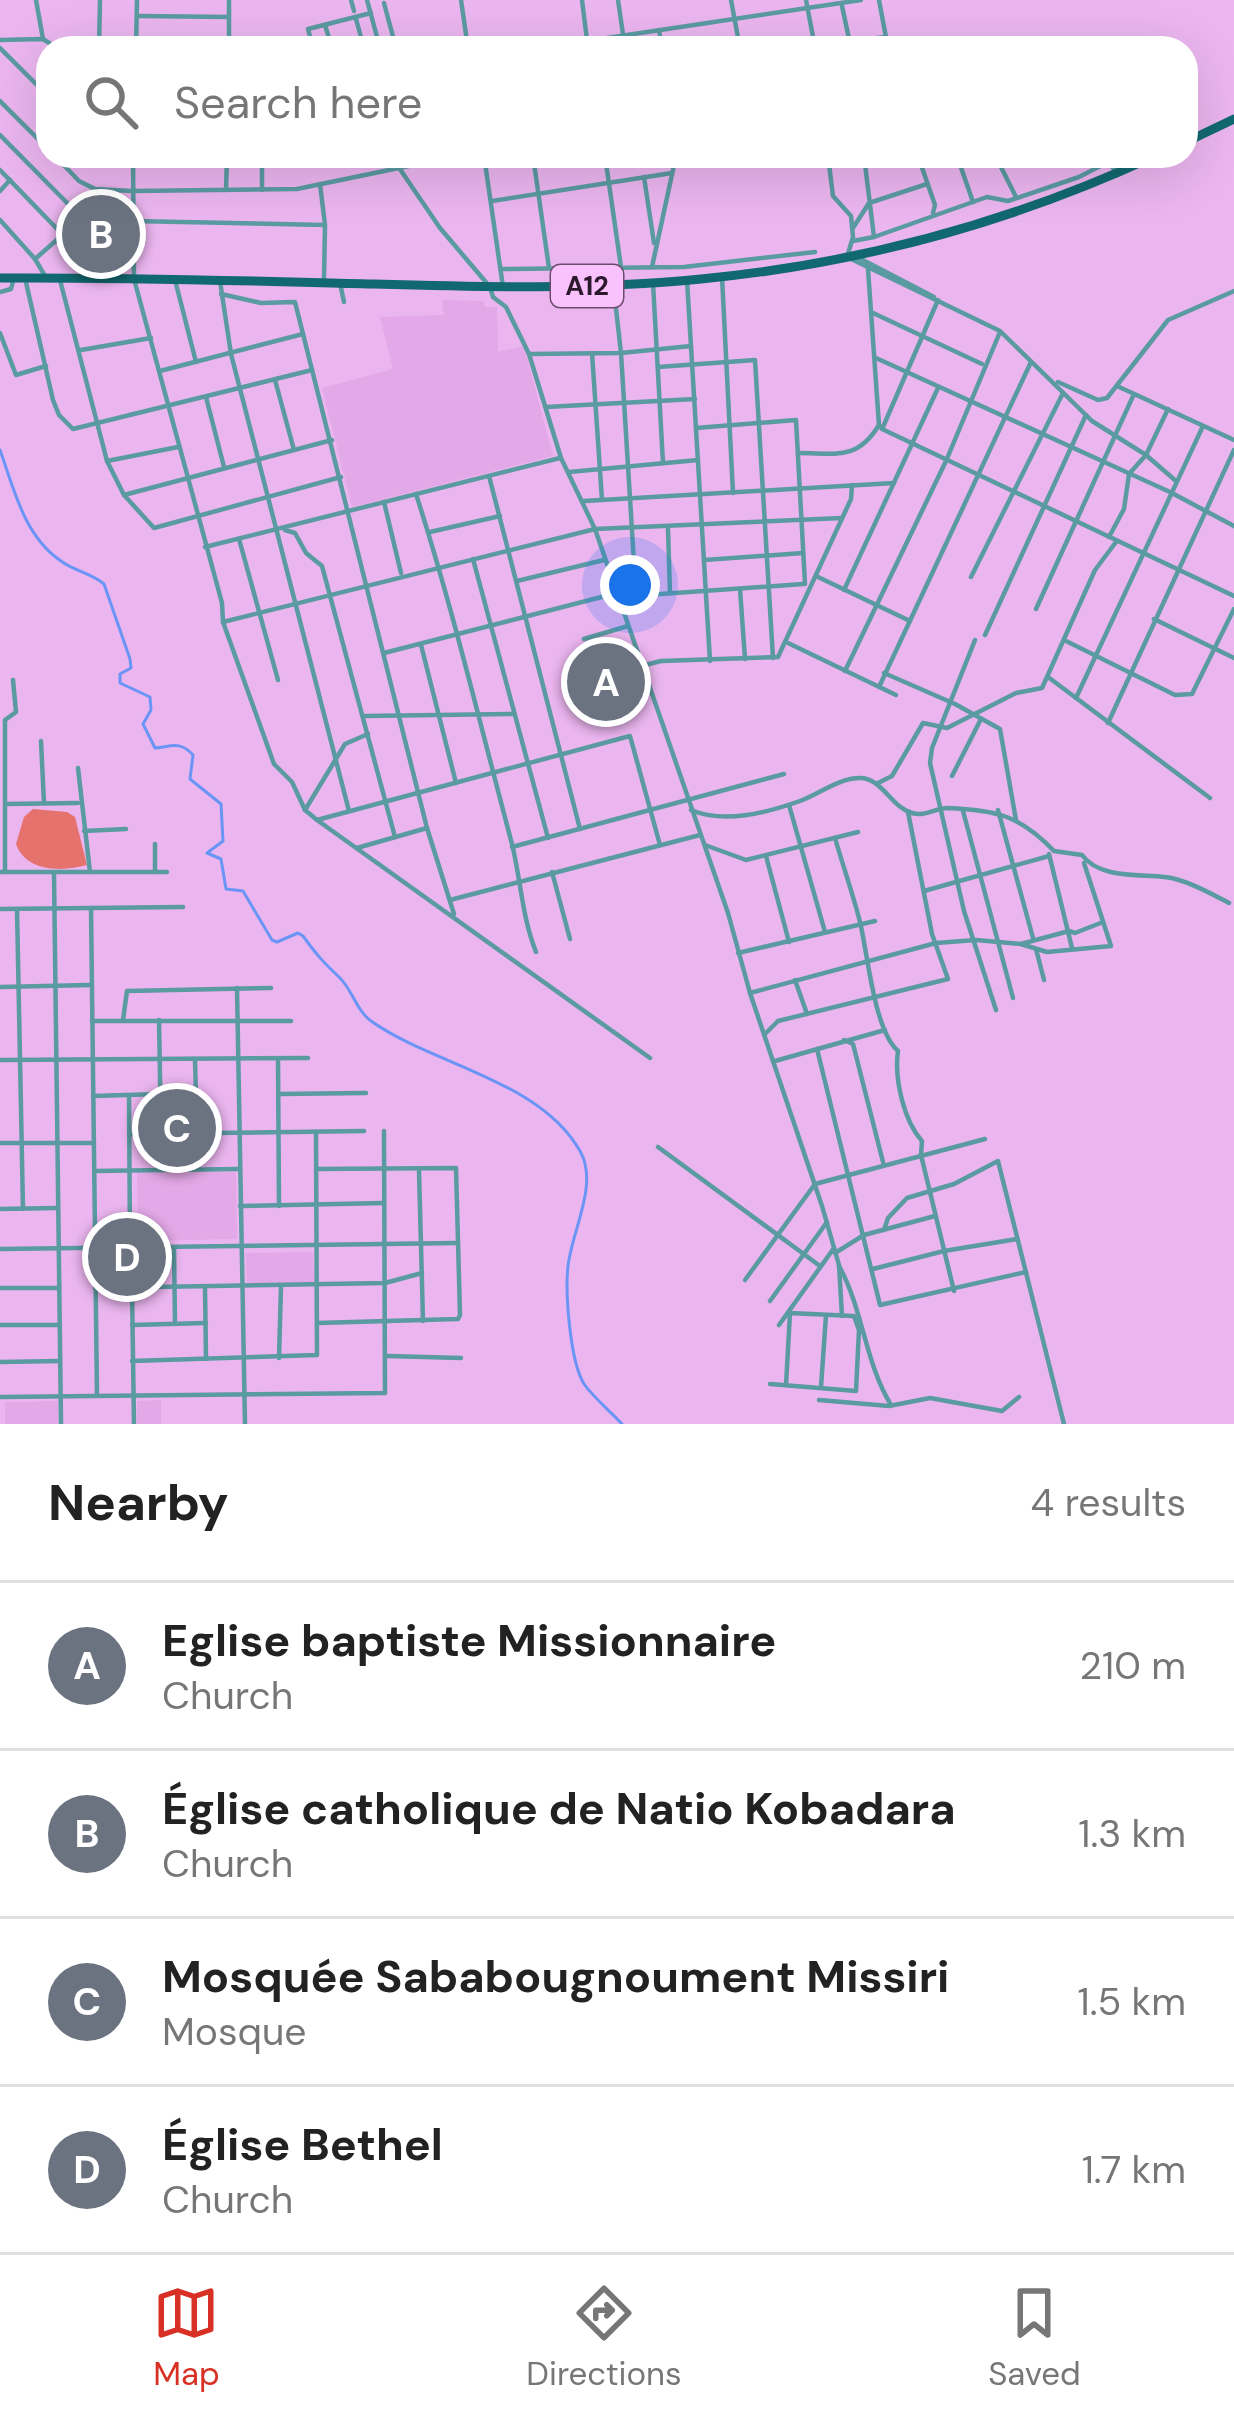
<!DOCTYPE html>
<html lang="en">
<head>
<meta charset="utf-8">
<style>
	:root { --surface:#fff; --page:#f2f2f2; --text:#222; --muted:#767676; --line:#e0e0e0; --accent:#d93025 }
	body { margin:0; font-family:"DM Sans",sans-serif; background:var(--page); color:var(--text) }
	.you { position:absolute; left:630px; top:585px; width:42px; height:42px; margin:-30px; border:9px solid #fff; border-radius:50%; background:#1a73e8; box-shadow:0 0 0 18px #1a73e833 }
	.badge { display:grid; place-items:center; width:78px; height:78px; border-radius:50%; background:var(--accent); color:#fff; font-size:39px; font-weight:700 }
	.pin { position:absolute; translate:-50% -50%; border:6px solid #fff; box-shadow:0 3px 12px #0006 }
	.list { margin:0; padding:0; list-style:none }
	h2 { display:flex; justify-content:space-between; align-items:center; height:156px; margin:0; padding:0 48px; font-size:51px }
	h2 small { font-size:39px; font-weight:400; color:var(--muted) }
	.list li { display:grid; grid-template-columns:78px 1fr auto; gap:36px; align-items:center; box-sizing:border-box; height:168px; padding:0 48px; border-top:3px solid var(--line) }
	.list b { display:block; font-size:45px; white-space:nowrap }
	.list p { margin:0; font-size:39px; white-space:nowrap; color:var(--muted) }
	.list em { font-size:39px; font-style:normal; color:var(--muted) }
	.icon { flex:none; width:66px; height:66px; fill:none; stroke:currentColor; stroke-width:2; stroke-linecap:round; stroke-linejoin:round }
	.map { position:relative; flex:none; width:1234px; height:1424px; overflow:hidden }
	.search { position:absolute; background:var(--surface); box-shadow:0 12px 48px #0002; left:36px; right:36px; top:36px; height:132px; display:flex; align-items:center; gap:30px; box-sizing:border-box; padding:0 42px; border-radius:36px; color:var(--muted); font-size:45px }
	.sheet { height:828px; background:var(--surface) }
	nav { display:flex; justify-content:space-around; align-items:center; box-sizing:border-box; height:168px; border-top:3px solid var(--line); background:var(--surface); font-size:33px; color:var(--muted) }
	nav a { display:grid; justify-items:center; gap:6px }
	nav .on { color:var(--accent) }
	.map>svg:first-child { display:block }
</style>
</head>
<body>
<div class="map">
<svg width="1234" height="1424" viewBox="0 0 1234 1424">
	<rect width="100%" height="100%" fill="#ebb5ef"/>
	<g fill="#e3a8e7">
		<polygon points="442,300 484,301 485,307 497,307 498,352 524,346 553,456 352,507 322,388 393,369 380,317 444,315"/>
		<polygon points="236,1172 237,1239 138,1241 137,1173"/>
		<polygon points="313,1252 314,1282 247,1284 246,1253"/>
		<polygon points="161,1400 161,1424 137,1424 137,1401"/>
		<polygon points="58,1401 58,1424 5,1424 5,1402"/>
	</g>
	<path fill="#e5726d" d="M33,809l34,3 8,5 12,48c-26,7 -61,7 -71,-21l8,-27z"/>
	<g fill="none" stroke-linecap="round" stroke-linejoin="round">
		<path stroke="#6a95f5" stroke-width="3" d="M0,450c14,39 24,86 61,111 13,10 30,12 43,23l26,75 1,9 -11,6v9l30,14 1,13 -8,14 12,24c15,-1 25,-8 38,7l-3,24 31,25 2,37 -16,12 14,6 5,30 17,2 29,49 5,2 21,-9 5,3c13,18 20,26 36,41 13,12 17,33 32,44 62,44 169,59 209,130 19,33 -8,79 -12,115 -3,27 2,95 16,118 10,14 26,27 38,40"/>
		<g stroke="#5a9aa1" stroke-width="4.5">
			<polyline points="36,0 43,39"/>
			<polyline points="351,0 354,11"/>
			<polyline points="367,0 380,48"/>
			<polyline points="461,0 468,48"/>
			<polyline points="582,0 588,48"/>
			<polyline points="618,0 625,48"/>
			<polyline points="731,0 740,48"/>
			<polyline points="806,0 814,42"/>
			<polyline points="879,0 888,48"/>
			<polyline points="384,3 396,48"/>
			<polyline points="842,6 851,48"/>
			<polyline points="137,16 229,17"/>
			<polyline points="356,19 364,48"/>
			<polyline points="325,25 332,48"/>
			<polyline points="659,30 662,48"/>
			<polyline points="0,40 43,39 57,48"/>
			<polyline points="587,41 861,0"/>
			<polyline points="0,48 48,96"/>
			<polyline points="99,48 100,0"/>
			<polyline points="136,48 137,0"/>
			<polyline points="229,48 229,0"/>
			<polyline points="313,48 308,29 371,13"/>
			<polyline points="789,48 886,37"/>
			<polyline points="0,101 48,149"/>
			<polyline points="0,135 82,218"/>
			<polyline points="55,156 79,181 95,189 132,191 297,189 457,156"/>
			<polyline points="133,156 134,279 222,603 223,622 274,764 292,782 305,810 317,820 650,1058"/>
			<polyline points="391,156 440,228 490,287 493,297 506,307 529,354 561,458 595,529 728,913 750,993 822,1206 839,1265 842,1316"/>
			<polyline points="484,156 503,287"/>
			<polyline points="533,156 549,268"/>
			<polyline points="605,156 621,267 613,282 621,353 636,595"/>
			<polyline points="828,156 833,196 851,216 853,237 847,257 1000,331 1092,421 1146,455 1176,481"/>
			<polyline points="864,156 874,237"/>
			<polyline points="918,156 935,205 933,213"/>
			<polyline points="957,156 973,202"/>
			<polyline points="992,156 999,163 1016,197"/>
			<polyline points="1105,156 1117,174"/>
			<polyline points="920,162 937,156"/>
			<polyline points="486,165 545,156"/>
			<polyline points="0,170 62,234"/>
			<polyline points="644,177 654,243"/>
			<polyline points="320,184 325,225 324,279"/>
			<polyline points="226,190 227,156"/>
			<polyline points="262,190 262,156"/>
			<polyline points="0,191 10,180"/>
			<polyline points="492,201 672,173"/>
			<polyline points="0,220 35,259 45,276"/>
			<polyline points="132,221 325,225"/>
			<polyline points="853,228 869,203 927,184"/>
			<polyline points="853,241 874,237 987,197 1008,201 1079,177 1110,161"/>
			<polyline points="859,258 934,297"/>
			<polyline points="35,259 91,210 95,189"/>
			<polyline points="652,267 676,156"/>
			<polyline points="502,269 684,267 815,252"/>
			<polyline points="868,269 879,425 882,429 1234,596"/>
			<polyline points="722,277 733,493"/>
			<polyline points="25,278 53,400 59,415 73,429 312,370"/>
			<polyline points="60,280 107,461 124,495 154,528 341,477"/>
			<polyline points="175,280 196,362"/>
			<polyline points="687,280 710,661"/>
			<polyline points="220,281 231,354 349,811"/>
			<polyline points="340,283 344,302"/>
			<polyline points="653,283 663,463"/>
			<polyline points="0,292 11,289 14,278"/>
			<polyline points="221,294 261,303 295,302 427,828 454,914"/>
			<polyline points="873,313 982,364"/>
			<polyline points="0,333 16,375 46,366"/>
			<polyline points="81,350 151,338"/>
			<polyline points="592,353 602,500"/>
			<polyline points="529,354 621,353 691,346"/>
			<polyline points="876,358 1170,492 1234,526"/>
			<polyline points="658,367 755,360 773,658"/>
			<polyline points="160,371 303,334"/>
			<polyline points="275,380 294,450"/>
			<polyline points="1058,382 1098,400 1107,398 1168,320 1234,291"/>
			<polyline points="1117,386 1234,440"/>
			<polyline points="206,397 224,467"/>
			<polyline points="546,407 695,399"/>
			<polyline points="883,427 938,300"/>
			<polyline points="696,428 796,420 805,584"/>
			<path d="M798,453c38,0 59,8 81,-28"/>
			<polyline points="107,461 178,447"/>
			<polyline points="569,472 698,460"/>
			<polyline points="489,476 580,829"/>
			<path d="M416,494c37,115 65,234 96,350 9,37 10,73 24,108"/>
			<polyline points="124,495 332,440"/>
			<polyline points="584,501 894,483"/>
			<polyline points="384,502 401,573"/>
			<polyline points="668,529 670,593"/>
			<polyline points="285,530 295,533 306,553 322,566 395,837"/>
			<polyline points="430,532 500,516"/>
			<polyline points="1109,537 1124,509 1129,474 1146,455 1168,409"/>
			<polyline points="239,539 278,680"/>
			<polyline points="205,547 560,458"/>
			<polyline points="473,559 548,838"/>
			<polyline points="704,560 803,553"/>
			<polyline points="818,577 910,621"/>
			<polyline points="971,577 1063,393"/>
			<polyline points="517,581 604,560"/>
			<polyline points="740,589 745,659"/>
			<polyline points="844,590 938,388"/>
			<polyline points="618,597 803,584"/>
			<polyline points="1036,609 1134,394"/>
			<polyline points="1154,619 1234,658"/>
			<polyline points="223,622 595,529 842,518"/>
			<polyline points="985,635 1086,415"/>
			<polyline points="584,639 628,626"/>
			<polyline points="975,640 932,748 930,763 964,911 996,1010"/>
			<polyline points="1066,641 1175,695 1192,694 1234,609"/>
			<polyline points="788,643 896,695"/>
			<polyline points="421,645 456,783"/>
			<polyline points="384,653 617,593"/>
			<polyline points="641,666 661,661 778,657 851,499 852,485"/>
			<polyline points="845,671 946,461 1000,332"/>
			<polyline points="884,673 955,704 1000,729 1016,820"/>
			<polyline points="1048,677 1210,798"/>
			<polyline points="879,687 1031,362"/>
			<polyline points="1076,698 1203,426"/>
			<polyline points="364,716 513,714"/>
			<polyline points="1108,723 1234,450"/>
			<polyline points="41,741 44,803"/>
			<polyline points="78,768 90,872"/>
			<polyline points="952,776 981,719"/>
			<polyline points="878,783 892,776 923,723 947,728 1016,693 1042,688 1095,570 1116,542"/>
			<polyline points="6,804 78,803"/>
			<polyline points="789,805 825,932"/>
			<polyline points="305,810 345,744 368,734"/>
			<path d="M691,810c33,14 75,3 109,-9 19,-7 39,-23 60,-23 22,0 31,29 52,35 13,4 23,-5 36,-5 47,2 72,7 106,43l28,4c18,24 57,19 83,22 20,2 47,17 64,26"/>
			<polyline points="998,810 1033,938"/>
			<polyline points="963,811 1013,998"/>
			<polyline points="317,820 630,736 660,845"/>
			<polyline points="84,831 126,829"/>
			<path d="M835,838c8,28 18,56 25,84 8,33 14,108 38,129 -4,28 6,70 24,90l-1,14 33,136"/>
			<polyline points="155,844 155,872"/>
			<polyline points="705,845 746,860 858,832"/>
			<polyline points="512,847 784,774"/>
			<polyline points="357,848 427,828"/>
			<polyline points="1049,854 1072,948"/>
			<polyline points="766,856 789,942"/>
			<polyline points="0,872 167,872"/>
			<polyline points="5,872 5,720 16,712 13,680"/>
			<polyline points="552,872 570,939"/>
			<polyline points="54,873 61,1424"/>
			<polyline points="924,891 1049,856"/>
			<polyline points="450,900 700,835"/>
			<polyline points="91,908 97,1395"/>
			<polyline points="0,909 183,907"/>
			<polyline points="17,909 23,1209"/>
			<polyline points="1021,944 1047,952 1111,946 1084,863"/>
			<polyline points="1036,949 1044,980"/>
			<polyline points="738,953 875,921"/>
			<polyline points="795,980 807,1014"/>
			<polyline points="0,987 90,985"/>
			<polyline points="237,988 245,1424"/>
			<polyline points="750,993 936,943 976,940 1021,944 1069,931 1075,933 1103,922"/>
			<polyline points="123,1020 127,991 271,988"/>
			<polyline points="159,1020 161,1133"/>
			<polyline points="92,1021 291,1021"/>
			<polyline points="765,1034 778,1021 948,979 932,934 908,812"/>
			<polyline points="844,1040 853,1044 883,1162"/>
			<polyline points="817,1049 880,1305 1026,1272"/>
			<polyline points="278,1058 279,1206"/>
			<polyline points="0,1060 308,1058"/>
			<polyline points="195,1060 197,1132"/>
			<polyline points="775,1061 885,1030"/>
			<polyline points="279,1094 366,1093"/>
			<polyline points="93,1096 159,1094"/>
			<polyline points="129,1096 130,1248"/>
			<polyline points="129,1134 364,1131"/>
			<polyline points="0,1143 94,1143"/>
			<polyline points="658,1147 820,1266"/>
			<polyline points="316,1169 456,1168 460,1315 458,1319 317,1323"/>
			<polyline points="94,1171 239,1169"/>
			<polyline points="419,1171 423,1321"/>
			<polyline points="240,1206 384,1203"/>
			<polyline points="0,1209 57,1208"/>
			<polyline points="884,1230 888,1218 907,1198 954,1184 998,1161 1064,1424"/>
			<polyline points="174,1247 175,1324"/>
			<polyline points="0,1249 457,1243"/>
			<polyline points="835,1253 864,1235 935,1216"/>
			<path d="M839,1266c24,43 26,97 52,139"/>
			<polyline points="873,1269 944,1251 1017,1239"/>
			<polyline points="745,1280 815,1184 985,1139"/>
			<polyline points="205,1287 206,1359"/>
			<polyline points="0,1288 59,1288"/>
			<polyline points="95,1288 385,1283 422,1273"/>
			<polyline points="132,1288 134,1424"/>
			<polyline points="770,1301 827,1222"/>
			<polyline points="0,1325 60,1325"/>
			<polyline points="132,1325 206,1323"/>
			<polyline points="779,1325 834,1248"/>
			<polyline points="387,1356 461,1358"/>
			<polyline points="279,1358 281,1286"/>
			<polyline points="132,1361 317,1355 316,1132"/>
			<polyline points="0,1362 60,1361"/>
			<polyline points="770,1384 856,1391 859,1330 854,1316"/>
			<polyline points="786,1385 790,1313 853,1316"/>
			<polyline points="821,1387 826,1315"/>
			<polyline points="0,1397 385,1393 384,1131"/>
			<polyline points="819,1400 889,1406 930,1398 1002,1411 1019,1397"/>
		</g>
		<g stroke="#126870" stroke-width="9">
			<polyline points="1186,142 1234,119"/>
			<path d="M0,278c124,-1 249,3 373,6 109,3 219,6 328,-5 157,-15 311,-57 454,-123"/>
		</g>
	</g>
	<g text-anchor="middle" stroke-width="12" stroke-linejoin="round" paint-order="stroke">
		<rect fill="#f9c2fc" stroke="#6a4c6c" stroke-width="3" x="551" y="265" width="72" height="42" rx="9"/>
		<g font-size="27" font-weight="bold" fill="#2d192e">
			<text x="587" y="295">A12</text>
		</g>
	</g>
</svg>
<div class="you"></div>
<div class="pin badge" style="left:606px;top:682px;background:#6b7280">A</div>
<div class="pin badge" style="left:101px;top:234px;background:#6b7280">B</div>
<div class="pin badge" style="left:177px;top:1128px;background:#6b7280">C</div>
<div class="pin badge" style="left:127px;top:1257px;background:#6b7280">D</div>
<div class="search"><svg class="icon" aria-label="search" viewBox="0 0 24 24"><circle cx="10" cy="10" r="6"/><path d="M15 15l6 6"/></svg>Search here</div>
</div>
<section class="sheet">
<h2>Nearby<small>4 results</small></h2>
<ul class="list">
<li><span class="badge" style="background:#6b7280">A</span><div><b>Eglise baptiste Missionnaire</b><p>Church</p></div><em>210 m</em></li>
<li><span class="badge" style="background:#6b7280">B</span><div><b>Église catholique de Natio Kobadara</b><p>Church</p></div><em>1.3 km</em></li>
<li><span class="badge" style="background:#6b7280">C</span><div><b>Mosquée Sababougnoument Missiri</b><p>Mosque</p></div><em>1.5 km</em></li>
<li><span class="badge" style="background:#6b7280">D</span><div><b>Église Bethel</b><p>Church</p></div><em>1.7 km</em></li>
</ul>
</section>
<nav>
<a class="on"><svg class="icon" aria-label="map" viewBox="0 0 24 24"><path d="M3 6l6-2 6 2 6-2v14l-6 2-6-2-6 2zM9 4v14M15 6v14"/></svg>Map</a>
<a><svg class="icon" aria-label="directions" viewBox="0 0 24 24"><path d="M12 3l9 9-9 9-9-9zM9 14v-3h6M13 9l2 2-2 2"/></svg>Directions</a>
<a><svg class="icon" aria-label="saved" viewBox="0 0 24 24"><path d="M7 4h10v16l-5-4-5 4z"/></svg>Saved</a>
</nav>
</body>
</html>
